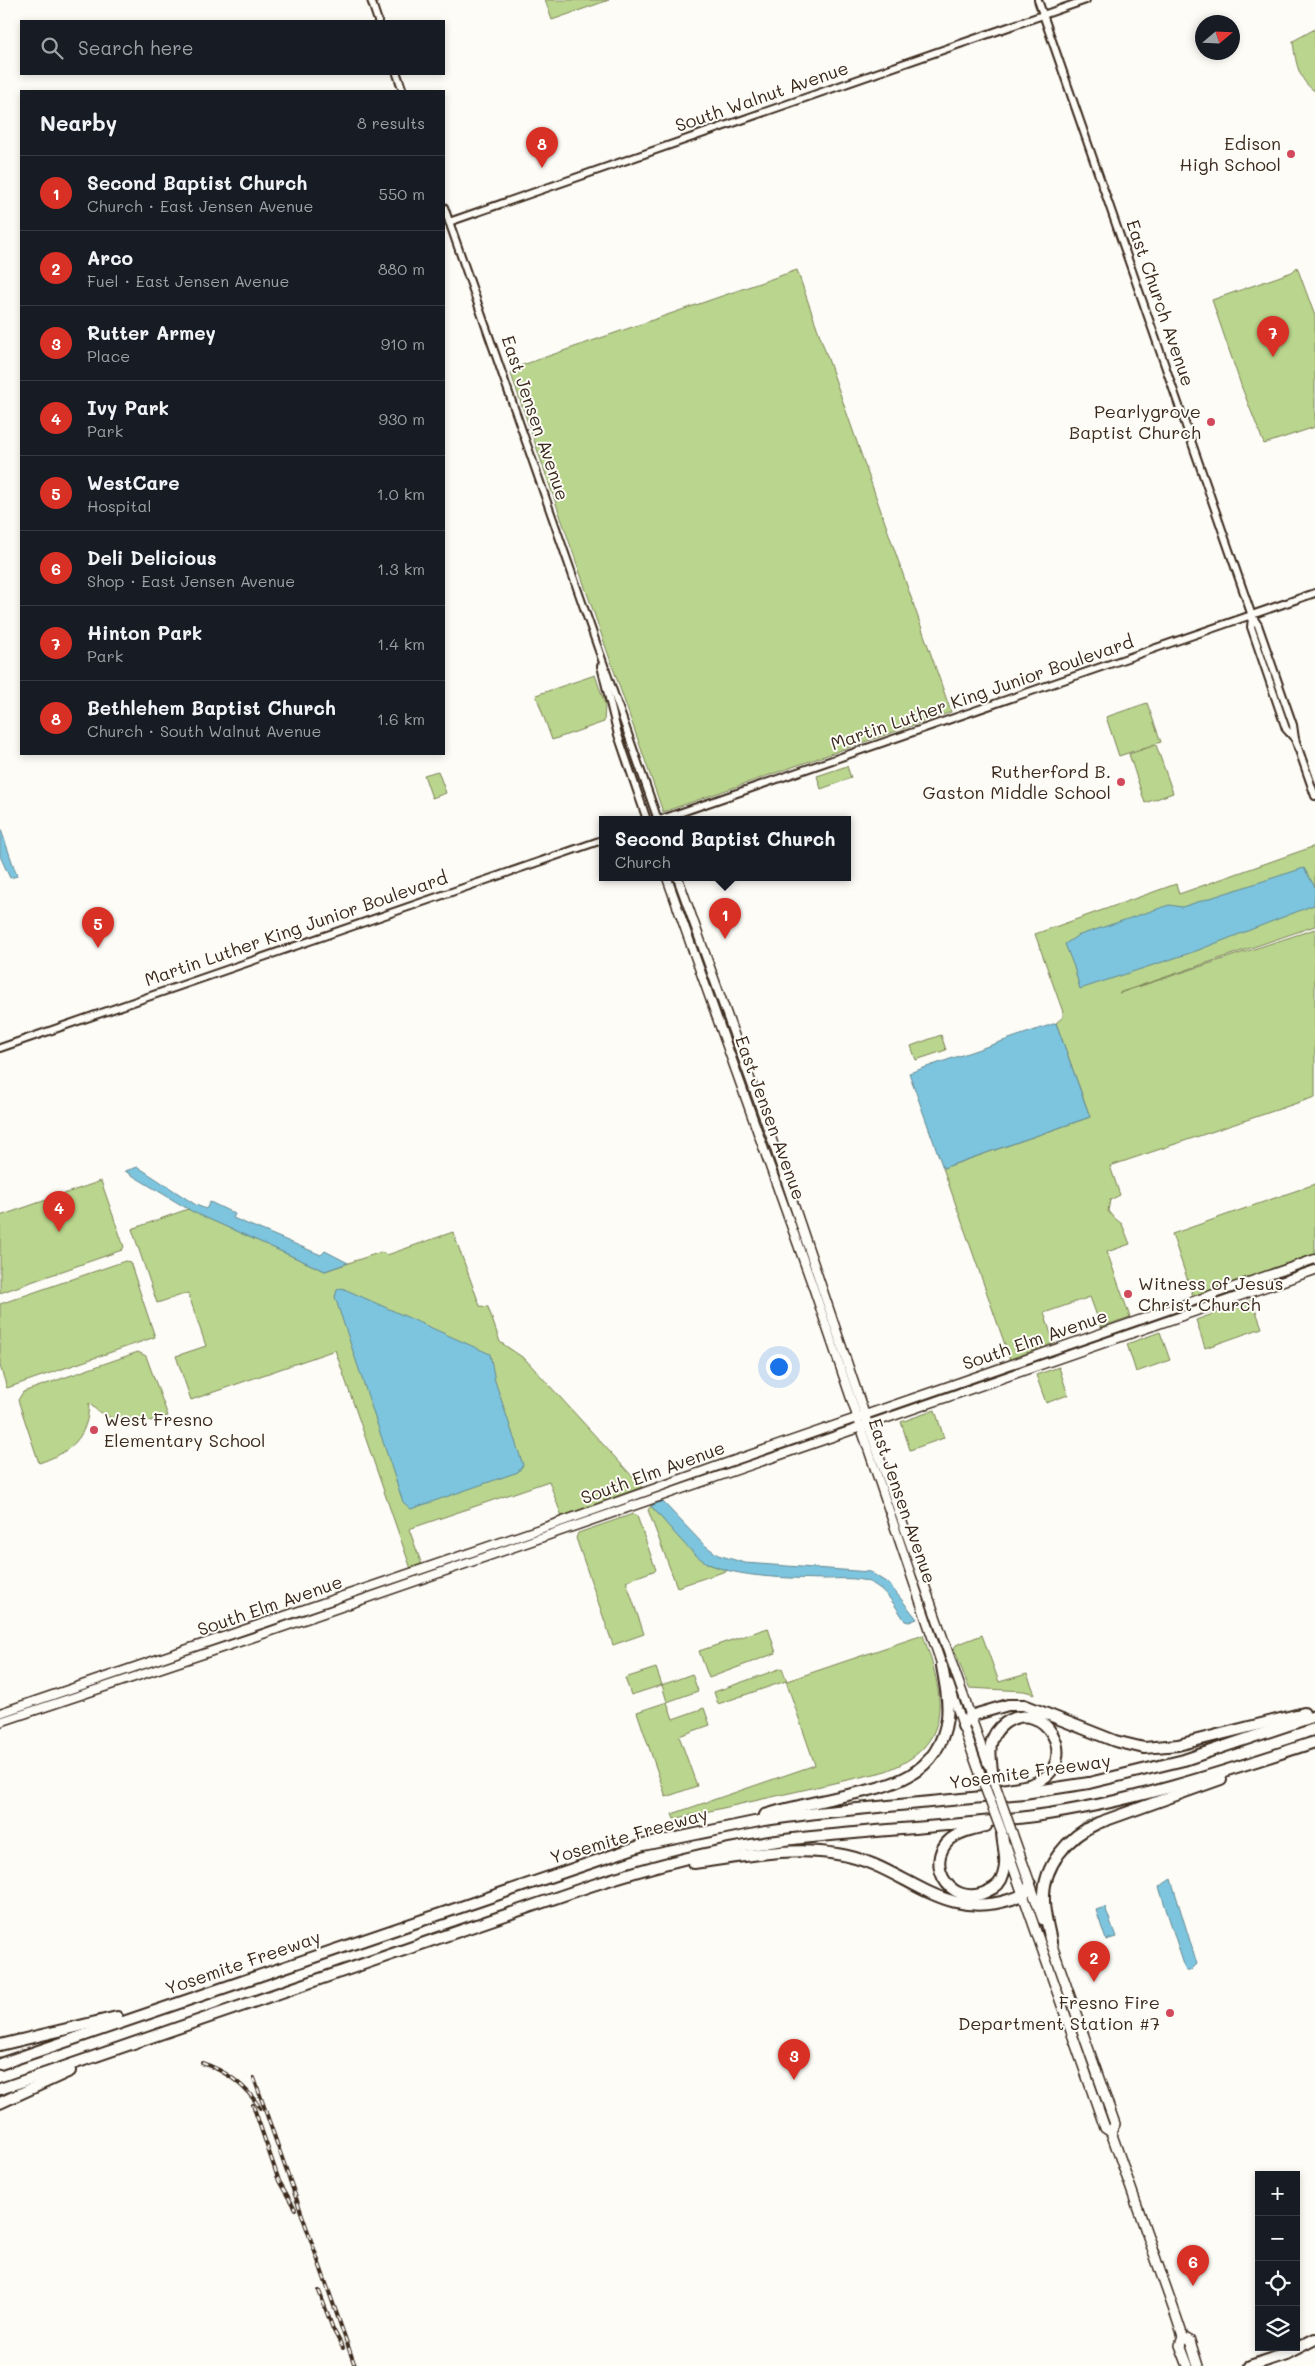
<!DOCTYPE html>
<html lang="en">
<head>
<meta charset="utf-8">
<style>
	:root { --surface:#171b24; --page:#20242c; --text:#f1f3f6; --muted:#9ea1a6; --line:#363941; --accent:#d93025 }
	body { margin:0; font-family:Mali,sans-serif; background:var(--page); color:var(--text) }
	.controls { position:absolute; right:15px; bottom:15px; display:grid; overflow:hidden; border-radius:0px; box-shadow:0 2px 8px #0003 }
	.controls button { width:45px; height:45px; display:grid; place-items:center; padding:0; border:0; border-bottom:1px solid var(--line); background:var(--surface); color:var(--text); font:25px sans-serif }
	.compass { position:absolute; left:1195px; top:15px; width:45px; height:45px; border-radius:50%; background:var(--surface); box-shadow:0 2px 8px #0003; rotate:71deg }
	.you { position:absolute; left:778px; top:1366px; width:18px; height:18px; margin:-12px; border:4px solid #fff; border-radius:50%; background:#1a73e8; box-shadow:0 0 0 8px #1a73e833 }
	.badge { display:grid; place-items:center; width:32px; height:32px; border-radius:50%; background:var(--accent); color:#fff; font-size:16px; font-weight:700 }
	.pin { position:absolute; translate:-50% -41px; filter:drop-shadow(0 1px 2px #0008) }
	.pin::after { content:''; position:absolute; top:26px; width:18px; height:15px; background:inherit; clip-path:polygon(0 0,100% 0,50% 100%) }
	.popup { position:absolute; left:599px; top:816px; width:252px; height:65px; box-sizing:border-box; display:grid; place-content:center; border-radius:0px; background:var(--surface); filter:drop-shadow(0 1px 4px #0005); font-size:16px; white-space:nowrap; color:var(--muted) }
	.popup b { font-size:19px; color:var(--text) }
	.popup::after { content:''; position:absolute; left:50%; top:100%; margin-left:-10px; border:10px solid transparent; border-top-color:var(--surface) }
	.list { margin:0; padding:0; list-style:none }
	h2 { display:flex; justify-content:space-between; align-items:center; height:65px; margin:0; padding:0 20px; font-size:21px }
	h2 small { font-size:16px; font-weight:400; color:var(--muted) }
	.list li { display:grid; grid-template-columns:32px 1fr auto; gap:15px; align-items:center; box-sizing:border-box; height:75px; padding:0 20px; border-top:1px solid var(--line) }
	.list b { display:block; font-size:19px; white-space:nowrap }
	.list p { margin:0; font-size:16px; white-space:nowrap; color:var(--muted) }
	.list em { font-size:16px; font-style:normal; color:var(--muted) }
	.icon { flex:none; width:28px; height:28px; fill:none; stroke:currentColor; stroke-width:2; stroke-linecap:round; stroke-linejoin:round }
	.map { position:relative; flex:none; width:1315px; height:2366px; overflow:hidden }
	.search { position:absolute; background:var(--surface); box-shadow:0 2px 8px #0003; left:20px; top:20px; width:425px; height:55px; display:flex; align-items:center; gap:12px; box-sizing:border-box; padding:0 18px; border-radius:0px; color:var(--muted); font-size:19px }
	.panel { position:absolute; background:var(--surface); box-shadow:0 2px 8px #0003; left:20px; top:90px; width:425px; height:665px; border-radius:0px }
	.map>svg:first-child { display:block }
</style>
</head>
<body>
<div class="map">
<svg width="1315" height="2366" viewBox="0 0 1315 2366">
	<rect width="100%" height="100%" fill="#fdfcf7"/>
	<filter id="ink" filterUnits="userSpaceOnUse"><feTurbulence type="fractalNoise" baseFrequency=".02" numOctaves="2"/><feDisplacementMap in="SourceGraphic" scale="10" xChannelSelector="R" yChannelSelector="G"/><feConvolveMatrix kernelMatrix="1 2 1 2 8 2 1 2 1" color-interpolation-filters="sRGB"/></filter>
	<g filter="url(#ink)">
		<g fill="#bad58d" stroke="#7a8056">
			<polygon points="545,0 609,0 552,20"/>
			<path d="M1315,29v62c-17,-10 -20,-32 -22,-50z"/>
			<polygon points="1297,267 1315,316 1315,427 1264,444 1242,388 1212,300 1292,272"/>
			<polygon points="797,270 951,712 663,812 511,374 514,368"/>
			<polygon points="595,675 605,704 604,722 552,740 536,695"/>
			<polygon points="1147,703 1161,742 1119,756 1106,717"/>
			<polygon points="1156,745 1173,793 1145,803 1129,754"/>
			<polygon points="847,766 851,778 821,789 817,776"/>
			<polygon points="438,771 446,793 432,798 424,775"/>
			<polygon points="1315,846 1315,926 1119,993 1315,929 1315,1097 1110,1166 1120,1195 1110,1200 1108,1211 1112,1216 1122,1224 1130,1244 1107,1252 1130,1317 1101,1327 1090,1297 1044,1313 1054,1343 1010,1359 943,1168 1090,1117 1056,1023 1063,1017 1063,1012 1035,934 1176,884 1179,894"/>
			<polygon points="941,1035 946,1050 916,1060 911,1046"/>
			<polygon points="101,1181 124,1247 122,1250 0,1293 0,1216"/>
			<polygon points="1315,1184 1315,1254 1193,1296 1172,1234"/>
			<polygon points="188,1209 325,1271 381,1252 387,1255 453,1232 480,1306 488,1307 500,1342 525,1359 538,1373 642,1487 562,1517 549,1481 409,1529 422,1565 411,1569 335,1350 191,1400 176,1356 206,1346 188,1293 157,1303 132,1229"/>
			<polygon points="125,1261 130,1262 155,1337 7,1388 0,1366 0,1304"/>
			<polygon points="1252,1300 1262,1328 1205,1348 1196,1320"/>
			<polygon points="1160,1332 1170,1360 1136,1372 1127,1344"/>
			<path d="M138,1352l8,4 22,60c-28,10 -58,10 -79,-13 -1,35 -18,49 -50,60l-21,-63 5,-8z"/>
			<polygon points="1059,1367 1068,1395 1046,1403 1036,1375"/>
			<polygon points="935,1410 944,1438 910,1450 901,1422"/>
			<polygon points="651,1506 694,1553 708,1564 729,1570 677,1587 648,1510"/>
			<polygon points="633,1514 637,1516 656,1570 626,1581 644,1634 613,1645 576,1538 578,1533"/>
			<polygon points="768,1628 776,1653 709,1678 699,1651"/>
			<path d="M923,1635c21,60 33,111 -40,137l-209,47 -2,-5 143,-49 -29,-84 -68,23 -4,-12 68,-24 5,13z"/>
			<polygon points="982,1635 999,1682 1027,1674 1035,1694 1024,1691 969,1688 954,1649 956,1645"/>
			<polygon points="656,1668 662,1685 692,1674 698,1691 667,1702 673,1719 704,1708 710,1725 679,1736 697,1786 666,1797 637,1712 667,1702 662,1685 631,1695 625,1678"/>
		</g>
		<g fill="#7dc5de" stroke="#638791">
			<polygon points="0,827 17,876 10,878 0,856"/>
			<polygon points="1304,868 1315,887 1314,905 1196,951 1080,989 1074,967 1065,944 1077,936 1169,905 1182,907"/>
			<polygon points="1056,1023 1090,1117 943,1168 909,1073"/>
			<polygon points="138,1167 196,1205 206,1209 210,1202 235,1214 233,1218 321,1255 325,1251 348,1263 325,1271 193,1212 125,1171"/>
			<polygon points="342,1288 490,1354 495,1381 523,1465 518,1472 411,1509 403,1502 335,1297 337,1290"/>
			<path d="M662,1501l41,43 15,11 27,8 125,9 19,12 28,35 -8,3 -4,-1c-9,-14 -19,-32 -36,-39 -13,-5 -31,-3 -45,-3 -34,-1 -87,-1 -117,-16 -17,-9 -42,-42 -56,-57z"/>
			<polygon points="1171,1879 1197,1964 1190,1971 1186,1971 1159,1887"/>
			<polygon points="1105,1907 1116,1937 1106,1940 1096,1910"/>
		</g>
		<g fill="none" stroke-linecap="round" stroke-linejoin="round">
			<defs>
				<g id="tertiary">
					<polyline points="371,0 378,21"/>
					<polyline points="1038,0 1252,616 1258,625 1293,725 1295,739 1315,796"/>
					<polyline points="397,74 403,91"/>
					<polyline points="444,207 658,820"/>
					<polyline points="449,222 1086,0"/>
					<polyline points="1252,617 1251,627 1286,729 1295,739"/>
					<polyline points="601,666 618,735 647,820"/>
					<polyline points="659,820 1315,593"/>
					<polyline points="0,1048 602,840"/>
				</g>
				<g id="secondary">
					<polyline points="667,878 813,1287 943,1669"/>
					<polyline points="678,878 772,1140 871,1433 988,1765"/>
					<polyline points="949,1684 963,1726"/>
					<polyline points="0,1713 563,1521 715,1467 1315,1259"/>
					<polyline points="0,1722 257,1636 1315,1270"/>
				</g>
				<g id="primary">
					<polyline points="963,1726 982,1779"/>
					<polyline points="1012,1833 1043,1920"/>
					<polyline points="1006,1846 1105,2128 1111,2132 1176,2316 1183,2337 1180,2345 1188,2366"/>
					<polyline points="1049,1937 1115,2124 1111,2132"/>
					<polyline points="1183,2337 1190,2341 1198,2366"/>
				</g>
				<g id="motorway">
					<polyline points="963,1726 970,1716 1008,1705 1024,1705 1115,1741 1144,1748 1178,1745 1304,1713"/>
					<path d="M993,1779c-1,-11 -4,-24 -2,-35 2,-9 7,-16 14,-21 39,-27 77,38 32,59 -10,5 -23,5 -34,8"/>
					<path d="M765,1815c26,-8 52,-13 78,-19 48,-10 96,-20 104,-78 2,-17 -2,-35 -5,-52"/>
					<path d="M986,1826c-9,2 -20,4 -29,9 -38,20 -9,76 31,56 7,-3 13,-8 15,-16 5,-13 0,-28 -1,-42"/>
					<path d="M694,1863c47,-6 97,-17 143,-9 68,10 102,69 175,45 9,-3 16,-5 18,-15"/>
					<path d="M1051,1942c-2,-13 -7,-27 -7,-41 -2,-35 24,-65 54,-78l123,-44"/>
					<polyline points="0,2045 117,2017"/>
					<polyline points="0,2064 643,1845 764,1820 816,1813 1024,1793 1089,1783 1184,1760 1315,1716"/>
					<path d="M0,2089l590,-203c64,-21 129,-38 195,-46 83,-10 166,-13 249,-24 96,-13 189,-44 281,-74"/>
					<polyline points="0,2103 70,2071"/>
					<polyline points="1250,2366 1286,2354 1315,2339"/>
				</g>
			</defs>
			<use href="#tertiary" stroke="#3b2a1e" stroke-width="10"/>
			<use href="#secondary" stroke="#3b2a1e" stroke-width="11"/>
			<use href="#primary" stroke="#3b2a1e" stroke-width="12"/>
			<use href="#motorway" stroke="#3b2a1e" stroke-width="14"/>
			<use href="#tertiary" stroke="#fdfcf7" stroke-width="6"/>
			<use href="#secondary" stroke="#fdfcf7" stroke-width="8"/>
			<use href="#primary" stroke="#fdfcf7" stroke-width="9"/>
			<use href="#motorway" stroke="#fdfcf7" stroke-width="10"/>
			<defs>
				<g id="rail">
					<path d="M202,2063c25,8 44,23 58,45"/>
					<polyline points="254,2078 355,2366"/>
					<polyline points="253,2105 279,2181 295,2209"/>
					<polyline points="319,2291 333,2329 343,2348"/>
				</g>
			</defs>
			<use href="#rail" stroke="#3b2a1e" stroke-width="4"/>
			<use href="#rail" stroke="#fdfcf7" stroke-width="2" stroke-dasharray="5.5" stroke-linecap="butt"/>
			<defs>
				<g id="primary-bridge">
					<polyline points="982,1779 1002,1833"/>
					<polyline points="993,1779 1012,1833"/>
				</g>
			</defs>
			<use href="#primary-bridge" stroke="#3b2a1e" stroke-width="12" stroke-linecap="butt"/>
			<use href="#primary-bridge" stroke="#fdfcf7" stroke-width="9"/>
		</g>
	</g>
	<g fill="#d1495b" stroke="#fdfcf7" stroke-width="2">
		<circle cx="1291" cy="154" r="5"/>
		<circle cx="1211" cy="422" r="5"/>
		<circle cx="1121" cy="782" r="5"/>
		<circle cx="1128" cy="1294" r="5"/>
		<circle cx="94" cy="1430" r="5"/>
		<circle cx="1170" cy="2013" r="5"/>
	</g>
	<g text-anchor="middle" stroke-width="4" stroke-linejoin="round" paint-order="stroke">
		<g font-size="18" fill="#3b2a1e" stroke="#fdfcf7">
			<text transform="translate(762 97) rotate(-19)" y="6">South Walnut Avenue</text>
			<text transform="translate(1160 303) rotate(71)" y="6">East Church Avenue</text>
			<text transform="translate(535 418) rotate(71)" y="6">East Jensen Avenue</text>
			<text transform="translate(982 693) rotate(-19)" y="6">Martin Luther King Junior Boulevard</text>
			<text transform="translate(296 929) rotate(-19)" y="6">Martin Luther King Junior Boulevard</text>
			<text transform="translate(770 1118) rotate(70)" y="6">East Jensen Avenue</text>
			<text transform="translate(1035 1340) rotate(-19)" y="6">South Elm Avenue</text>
			<text transform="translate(653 1473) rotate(-20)" y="6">South Elm Avenue</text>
			<text transform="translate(902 1501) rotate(71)" y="6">East Jensen Avenue</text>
			<text transform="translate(270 1606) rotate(-19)" y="6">South Elm Avenue</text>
			<text transform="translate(1030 1772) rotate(-8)" y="6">Yosemite Freeway</text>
			<text transform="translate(629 1836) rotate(-16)" y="6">Yosemite Freeway</text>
			<text transform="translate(243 1963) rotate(-19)" y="6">Yosemite Freeway</text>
		</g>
		<g font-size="18" fill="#3b2a1e" stroke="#fdfcf7" text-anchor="end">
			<text x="1281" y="150">Edison<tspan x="1281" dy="21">High School</tspan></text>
			<text x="1201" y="418">Pearlygrove<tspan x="1201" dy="21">Baptist Church</tspan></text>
			<text x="1111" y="778">Rutherford B.<tspan x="1111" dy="21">Gaston Middle School</tspan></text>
			<text x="1138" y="1290" text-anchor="start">Witness of Jesus<tspan x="1138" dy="21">Christ Church</tspan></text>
			<text x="104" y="1426" text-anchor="start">West Fresno<tspan x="104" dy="21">Elementary School</tspan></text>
			<text x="1160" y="2009">Fresno Fire<tspan x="1160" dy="21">Department Station #7</tspan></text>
		</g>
	</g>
</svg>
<div class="controls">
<button>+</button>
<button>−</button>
<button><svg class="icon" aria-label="locate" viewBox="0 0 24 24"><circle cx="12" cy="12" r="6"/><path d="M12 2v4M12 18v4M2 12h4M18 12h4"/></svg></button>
<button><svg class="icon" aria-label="layers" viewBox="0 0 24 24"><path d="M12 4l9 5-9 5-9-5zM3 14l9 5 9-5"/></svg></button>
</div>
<svg class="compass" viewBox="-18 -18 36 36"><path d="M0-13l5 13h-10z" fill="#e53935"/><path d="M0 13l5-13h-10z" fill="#9ea1a6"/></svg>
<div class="you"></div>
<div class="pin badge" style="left:725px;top:939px">1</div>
<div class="popup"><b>Second Baptist Church</b>Church</div>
<div class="pin badge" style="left:1094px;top:1982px">2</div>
<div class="pin badge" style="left:794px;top:2080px">3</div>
<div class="pin badge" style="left:59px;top:1232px">4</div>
<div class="pin badge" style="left:98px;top:948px">5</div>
<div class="pin badge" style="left:1193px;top:2286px">6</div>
<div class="pin badge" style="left:1273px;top:357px">7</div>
<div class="pin badge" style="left:542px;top:168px">8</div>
<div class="search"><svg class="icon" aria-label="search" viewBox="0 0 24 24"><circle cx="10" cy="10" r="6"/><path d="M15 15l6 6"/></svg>Search here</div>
<section class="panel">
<h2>Nearby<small>8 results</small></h2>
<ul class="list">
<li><span class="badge">1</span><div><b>Second Baptist Church</b><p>Church · East Jensen Avenue</p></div><em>550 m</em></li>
<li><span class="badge">2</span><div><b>Arco</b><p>Fuel · East Jensen Avenue</p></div><em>880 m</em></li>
<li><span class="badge">3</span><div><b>Rutter Armey</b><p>Place</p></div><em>910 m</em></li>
<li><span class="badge">4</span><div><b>Ivy Park</b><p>Park</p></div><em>930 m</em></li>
<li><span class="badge">5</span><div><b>WestCare</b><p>Hospital</p></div><em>1.0 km</em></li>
<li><span class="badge">6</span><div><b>Deli Delicious</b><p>Shop · East Jensen Avenue</p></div><em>1.3 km</em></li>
<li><span class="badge">7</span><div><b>Hinton Park</b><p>Park</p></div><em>1.4 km</em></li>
<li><span class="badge">8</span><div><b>Bethlehem Baptist Church</b><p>Church · South Walnut Avenue</p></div><em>1.6 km</em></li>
</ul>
</section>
</div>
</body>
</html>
